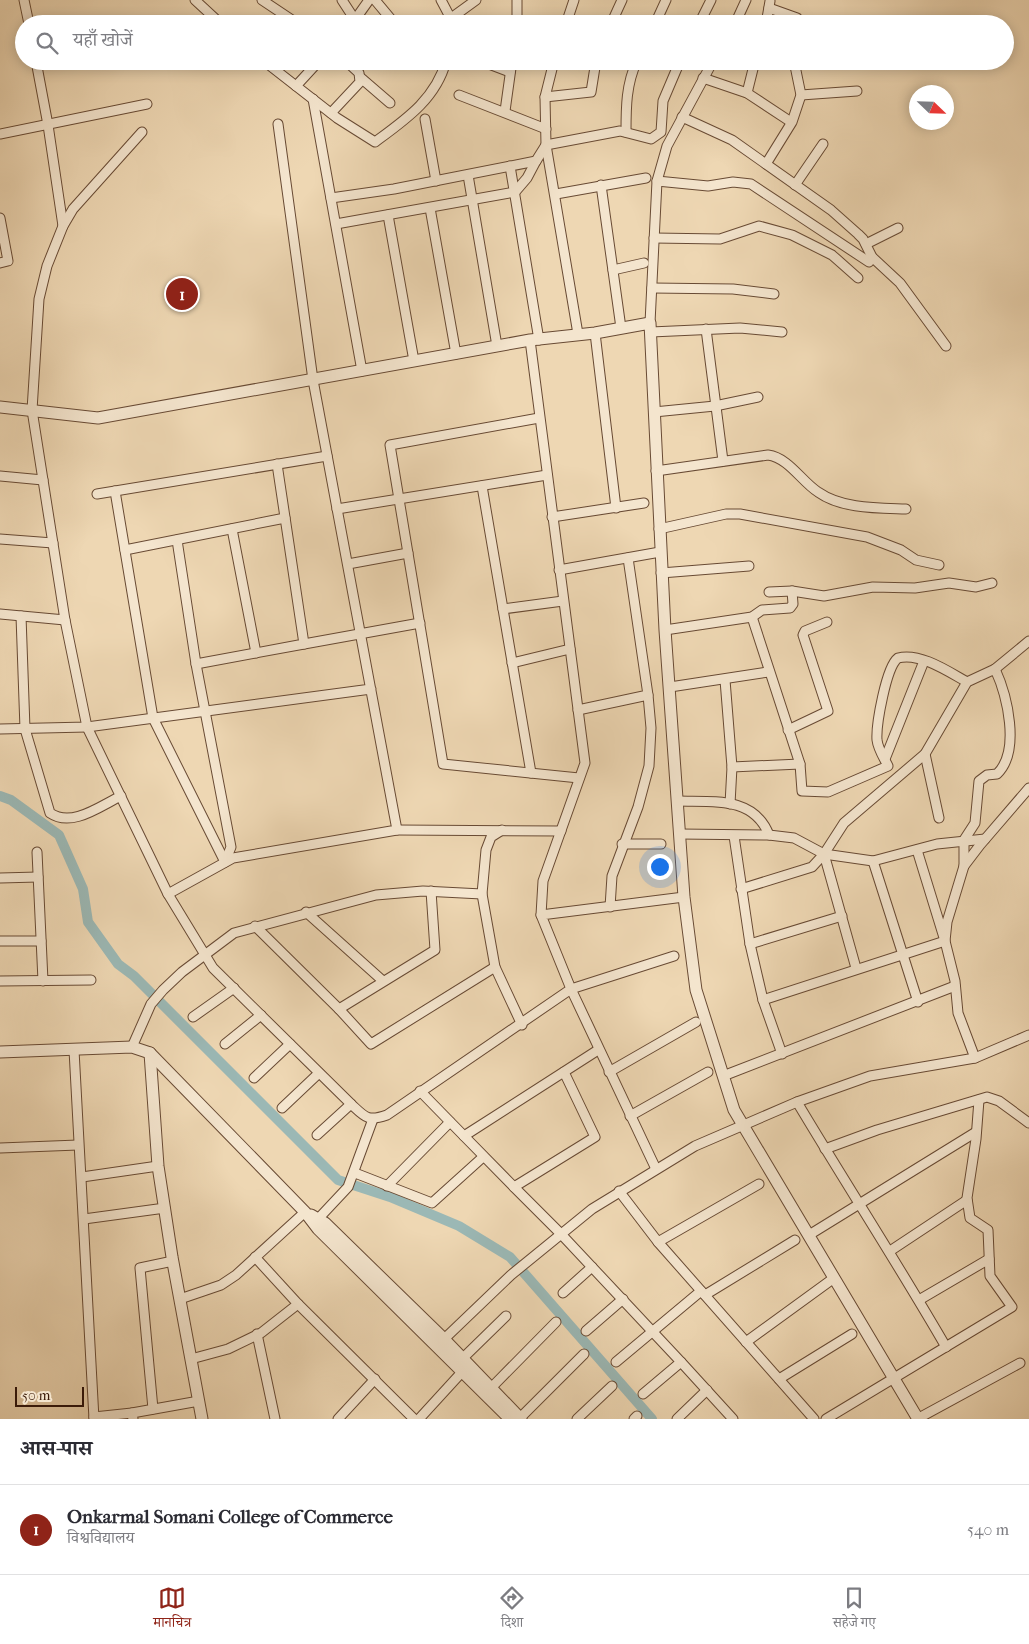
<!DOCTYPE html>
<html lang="hi">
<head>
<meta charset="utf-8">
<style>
	:root { --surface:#fff; --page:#f2f2f3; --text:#2b2b33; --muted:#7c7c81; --line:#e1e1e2; --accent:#8f2418 }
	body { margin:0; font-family:"IM FELL French Canon","Noto Serif Devanagari",serif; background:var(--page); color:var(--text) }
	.compass { position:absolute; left:909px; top:85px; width:45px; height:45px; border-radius:50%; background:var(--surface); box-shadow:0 2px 12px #0003; rotate:113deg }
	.scale { position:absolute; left:15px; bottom:12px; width:69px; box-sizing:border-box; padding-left:5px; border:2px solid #3b1b09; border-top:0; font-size:14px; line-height:18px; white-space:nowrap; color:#3b1b09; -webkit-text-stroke:4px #f4e5ce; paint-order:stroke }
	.you { position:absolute; left:659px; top:866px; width:18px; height:18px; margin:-12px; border:4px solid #fff; border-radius:50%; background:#1a73e8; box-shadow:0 0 0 8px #1a73e833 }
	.badge { display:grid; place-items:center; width:32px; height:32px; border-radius:50%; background:var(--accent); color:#fff; font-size:16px; font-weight:700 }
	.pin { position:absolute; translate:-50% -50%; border:2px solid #fff; box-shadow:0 1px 5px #0006 }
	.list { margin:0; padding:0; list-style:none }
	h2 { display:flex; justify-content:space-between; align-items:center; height:65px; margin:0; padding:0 20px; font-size:21px }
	h2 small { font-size:16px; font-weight:400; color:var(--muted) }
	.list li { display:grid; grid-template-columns:32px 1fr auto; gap:15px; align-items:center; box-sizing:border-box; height:90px; padding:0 20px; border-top:1px solid var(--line) }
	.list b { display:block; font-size:19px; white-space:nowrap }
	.list p { margin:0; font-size:16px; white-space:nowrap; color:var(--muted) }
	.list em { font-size:16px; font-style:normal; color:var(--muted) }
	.icon { flex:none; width:28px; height:28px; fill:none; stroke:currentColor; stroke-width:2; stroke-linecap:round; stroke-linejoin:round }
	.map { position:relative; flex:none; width:1029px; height:1419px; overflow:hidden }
	.search { position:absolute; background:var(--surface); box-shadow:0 2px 12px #0003; left:15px; right:15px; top:15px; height:55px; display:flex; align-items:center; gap:12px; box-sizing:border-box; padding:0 18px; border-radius:28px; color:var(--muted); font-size:19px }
	.sheet { height:155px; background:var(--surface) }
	nav { display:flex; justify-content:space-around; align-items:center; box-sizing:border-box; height:70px; border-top:1px solid var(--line); background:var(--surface); font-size:14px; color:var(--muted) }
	nav a { display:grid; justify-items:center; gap:2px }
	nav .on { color:var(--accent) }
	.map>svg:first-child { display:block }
</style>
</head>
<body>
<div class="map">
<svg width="1029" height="1419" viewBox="0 0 1029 1419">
	<rect width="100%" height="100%" fill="#eed7b3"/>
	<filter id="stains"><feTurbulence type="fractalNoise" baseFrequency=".004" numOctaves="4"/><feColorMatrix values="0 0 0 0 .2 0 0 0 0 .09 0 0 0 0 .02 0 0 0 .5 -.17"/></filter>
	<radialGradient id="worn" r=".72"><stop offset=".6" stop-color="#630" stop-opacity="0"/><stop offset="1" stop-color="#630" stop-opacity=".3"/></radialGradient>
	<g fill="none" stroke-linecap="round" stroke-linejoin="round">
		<polyline stroke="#9bb8b5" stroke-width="10" points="0,796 11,800 59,835 83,889 88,922 118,964 134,976 338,1180 390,1197 459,1226 510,1257 652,1419"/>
		<defs>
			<g id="minor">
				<polyline points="24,0 29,24"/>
				<polyline points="195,0 221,24"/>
				<polyline points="262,0 298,24"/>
				<polyline points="342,0 355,20"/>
				<polyline points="375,0 395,24"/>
				<polyline points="441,0 450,17 450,21"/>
				<polyline points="769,8 797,18 797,24"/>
				<polyline points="352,24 369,0"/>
				<polyline points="443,24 476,0"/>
				<polyline points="517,24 517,0"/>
				<polyline points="566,24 574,0"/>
				<polyline points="611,24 622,0"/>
				<polyline points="655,24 666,0"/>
				<polyline points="699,24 711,0"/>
				<polyline points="735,24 746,0"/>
				<polyline points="766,24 770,1"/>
				<polyline points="36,61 48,125 63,226"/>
				<path d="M264,61l73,57 38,24c30,-22 61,-43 71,-81"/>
				<polyline points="471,61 489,64 510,72"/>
				<polyline points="554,61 545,97 546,145 578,334"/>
				<polyline points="361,78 390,103"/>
				<polyline points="703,78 747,93 791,122"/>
				<polyline points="296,86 319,61"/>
				<polyline points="747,93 755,61"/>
				<polyline points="459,95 546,129"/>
				<polyline points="801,95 857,91"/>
				<polyline points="545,97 591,92 596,61"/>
				<polyline points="313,99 362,371"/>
				<polyline points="505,111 512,61"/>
				<polyline points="331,113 360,82 359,73 346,61"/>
				<polyline points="682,117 732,140 831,210 858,234 863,239 872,257 900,283 946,346"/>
				<polyline points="425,119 436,181"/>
				<polyline points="278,124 313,380 397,830 233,858 168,894 87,727 371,689"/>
				<path d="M626,132c0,-24 0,-48 11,-71"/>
				<polyline points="0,134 147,104"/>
				<polyline points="766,164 792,122 801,95 794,61"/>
				<polyline points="510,166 539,340"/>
				<polyline points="468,175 497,346"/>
				<polyline points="657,181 708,186 733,182 751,184 869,262 872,257"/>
				<polyline points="601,185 621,328"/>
				<polyline points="795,185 823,144"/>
				<polyline points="556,194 646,178"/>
				<polyline points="331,198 394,189 536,161 546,145 620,131 651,139 661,132 663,101 680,61"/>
				<polyline points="430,208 456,354"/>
				<polyline points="388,215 414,361"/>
				<polyline points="0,218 8,261 0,263"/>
				<polyline points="336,224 515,192 527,178 536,161"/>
				<polyline points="654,238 720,239 759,226 792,235 832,255 858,278"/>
				<polyline points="866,244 898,228"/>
				<polyline points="613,270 644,263"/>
				<polyline points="652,288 733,289 774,294"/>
				<polyline points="650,323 657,181 667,146 713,61"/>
				<polyline points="706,329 723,461"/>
				<polyline points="651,332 740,328 782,332"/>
				<polyline points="595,333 616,508"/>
				<polyline points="530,340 585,763 543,881 541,915"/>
				<polyline points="654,412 715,406 758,397"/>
				<polyline points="539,418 390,445 443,764 579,778"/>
				<path d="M656,471l112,-16c21,3 33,26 50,37 24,17 60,16 88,17"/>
				<polyline points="0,476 43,480"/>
				<polyline points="482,486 531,773"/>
				<polyline points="115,491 153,718 225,862"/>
				<polyline points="97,494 327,456"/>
				<polyline points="337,509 547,475"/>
				<polyline points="552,517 644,503"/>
				<polyline points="232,529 256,653"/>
				<polyline points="659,529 726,514 740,514 867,537 901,550 916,560 939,565"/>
				<polyline points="0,539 53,543"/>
				<polyline points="177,540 196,664"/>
				<polyline points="125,550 285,518"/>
				<polyline points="348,564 408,553"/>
				<polyline points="559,570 660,552"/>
				<polyline points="661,573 749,566"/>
				<polyline points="769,592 792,591 824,596 873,587 915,588 949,583 976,587 992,583"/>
				<polyline points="503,609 563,601"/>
				<polyline points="0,614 65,620 32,410 39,299 47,266 63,226 73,209 142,132"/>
				<path d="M21,616l4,113 25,84c22,15 50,-7 71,-17"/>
				<path d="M752,617l48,147 2,27 26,1 60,-26c-4,-8 -10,-17 -11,-26 -1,-15 9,-73 21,-82 22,-6 51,14 69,24"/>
				<polyline points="665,630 752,617 762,610 790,608 793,604 792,591"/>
				<polyline points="304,644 420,623"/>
				<polyline points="512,663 570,649"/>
				<polyline points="995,669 1029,641"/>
				<polyline points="725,680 732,767 730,804"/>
				<polyline points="670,687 768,672"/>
				<polyline points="578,710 648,695 628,558"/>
				<polyline points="0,729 87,727 65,620"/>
				<polyline points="788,730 828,711 803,635 805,631 827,622"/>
				<polyline points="925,754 939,818"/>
				<polyline points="885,759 924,661"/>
				<polyline points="732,767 800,764"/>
				<path d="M678,801c35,1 76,-5 91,34"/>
				<polyline points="397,830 561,831"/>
				<polyline points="502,830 491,837 486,850 482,894 495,967 522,1025"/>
				<polyline points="680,834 769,835 794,838 824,854 873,861 937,844 985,839"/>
				<polyline points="734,836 750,944 763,1000 782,1054"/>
				<polyline points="622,844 661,844"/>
				<polyline points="37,852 43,981"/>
				<polyline points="824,854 856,968"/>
				<polyline points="873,861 918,1002"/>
				<polyline points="225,862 231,847 196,664 304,644 277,464"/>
				<polyline points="964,866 980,845 1029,788"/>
				<polyline points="0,878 38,877"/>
				<path d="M741,889l71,-22 12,-13 20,-31 81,-69 42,-72 28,-13c12,26 26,82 2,105l-10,1 -8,6 -4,42 -11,17v26l-17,56 -2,19 -182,59"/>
				<path d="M168,894l45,74 138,136c14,13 16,18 36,11l184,-126 -30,-74 143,-18"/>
				<polyline points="610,907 612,876 638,807 649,766 651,728 648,695"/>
				<polyline points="306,912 383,981"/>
				<polyline points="255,926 339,1009 435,950 431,891"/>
				<polyline points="0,941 41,941"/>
				<polyline points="750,944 842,916"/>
				<polyline points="0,981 91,980"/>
				<polyline points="339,1009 371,1044 495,967"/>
				<polyline points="193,1017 234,988"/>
				<polyline points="225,1044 261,1015"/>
				<polyline points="132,1047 151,1004 163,990 182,972 234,933 376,895 423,891 482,894"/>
				<polyline points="74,1050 94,1419"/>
				<polyline points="975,1058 1029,1035"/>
				<polyline points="609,1072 696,1022"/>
				<polyline points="723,1076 955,986"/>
				<polyline points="254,1078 290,1044"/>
				<polyline points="420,1091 464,1136 598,1050"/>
				<path d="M797,1102c49,82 101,162 149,245"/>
				<polyline points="282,1108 319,1073"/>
				<polyline points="630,1116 708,1072"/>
				<polyline points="317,1135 351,1104"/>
				<polyline points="464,1136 514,1187 595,1137 564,1072"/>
				<polyline points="0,1148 78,1145"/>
				<polyline points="825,1149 877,1130 987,1097 999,1101 1029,1123"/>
				<polyline points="656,1169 571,989 674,956"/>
				<polyline points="355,1173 432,1203 483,1157"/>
				<polyline points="82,1177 158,1166"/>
				<polyline points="387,1186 450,1122"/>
				<polyline points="514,1187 561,1234 681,1362 643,1394"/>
				<polyline points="619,1191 658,1242 759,1184"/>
				<polyline points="84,1219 165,1208"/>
				<polyline points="318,1219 348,1187 373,1119"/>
				<polyline points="809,1235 976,1132"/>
				<polyline points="658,1242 814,1419"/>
				<polyline points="890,1251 967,1200"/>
				<polyline points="255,1257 298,1304 414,1419"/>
				<polyline points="563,1293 592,1267"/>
				<polyline points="705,1295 795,1240"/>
				<polyline points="180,1299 221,1285 236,1275 305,1212"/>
				<polyline points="919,1300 989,1259"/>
				<polyline points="586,1331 623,1299"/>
				<polyline points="257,1334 275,1419"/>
				<polyline points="746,1342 834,1278"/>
				<polyline points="440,1343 511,1275 592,1209 695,1146 797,1102 870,1076 975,1058 958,1013 955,981 945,941 917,850"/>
				<polyline points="463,1358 506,1316"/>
				<polyline points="191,1359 228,1349 261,1333 298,1304"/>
				<polyline points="616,1362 701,1291"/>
				<polyline points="681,1362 733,1419"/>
				<polyline points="779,1379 852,1334"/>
				<polyline points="491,1388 556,1322"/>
				<polyline points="153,1409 140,1268 173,1261"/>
				<polyline points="132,1413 199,1401"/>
				<polyline points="94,1417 132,1413 133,1419"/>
				<polyline points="520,1418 584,1354"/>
				<polyline points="338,1419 375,1379"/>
				<polyline points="419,1419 462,1372"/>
				<polyline points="577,1419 612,1386"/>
				<polyline points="634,1419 637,1416"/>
				<polyline points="677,1419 707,1390"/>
				<polyline points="826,1419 1012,1307 990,1276 988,1230 970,1218 967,1198 976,1139 979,1100"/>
				<polyline points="917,1419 1020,1363"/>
			</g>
			<g id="tertiary">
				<polyline points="0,407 98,418 530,340 595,333 650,323 665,630 684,897 696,990 734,1110 918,1419"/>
				<polyline points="0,1052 132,1047 150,1053 305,1212 318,1229 510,1419"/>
				<polyline points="150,1053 158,1166 172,1257 202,1419"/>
				<polyline points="311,1215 325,1223 444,1339 521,1419"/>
			</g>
		</defs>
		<use href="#minor" stroke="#684a34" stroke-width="11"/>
		<use href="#tertiary" stroke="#684a34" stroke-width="13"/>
		<use href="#minor" stroke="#f4e5ce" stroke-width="9"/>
		<use href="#tertiary" stroke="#f4e5ce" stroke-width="11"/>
	</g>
	<rect width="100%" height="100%" filter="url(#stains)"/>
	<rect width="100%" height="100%" fill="url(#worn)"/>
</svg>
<svg class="compass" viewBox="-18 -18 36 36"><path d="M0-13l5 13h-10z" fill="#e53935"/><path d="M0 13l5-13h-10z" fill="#7c7c81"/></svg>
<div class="scale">50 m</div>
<div class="you"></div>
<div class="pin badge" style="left:182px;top:294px">1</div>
<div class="search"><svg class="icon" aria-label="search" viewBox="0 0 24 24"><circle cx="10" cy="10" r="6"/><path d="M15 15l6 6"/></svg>यहाँ खोजें</div>
</div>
<section class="sheet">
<h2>आस-पास<small></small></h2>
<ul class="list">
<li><span class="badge">1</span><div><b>Onkarmal Somani College of Commerce</b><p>विश्वविद्यालय</p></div><em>540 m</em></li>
</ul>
</section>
<nav>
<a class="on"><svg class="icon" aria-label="map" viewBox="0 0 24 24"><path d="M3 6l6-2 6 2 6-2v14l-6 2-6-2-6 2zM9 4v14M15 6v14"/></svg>मानचित्र</a>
<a><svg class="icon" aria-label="directions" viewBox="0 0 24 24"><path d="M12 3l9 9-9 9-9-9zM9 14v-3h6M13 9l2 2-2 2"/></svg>दिशा</a>
<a><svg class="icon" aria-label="saved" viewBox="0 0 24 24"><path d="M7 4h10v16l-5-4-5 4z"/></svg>सहेजे गए</a>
</nav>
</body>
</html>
